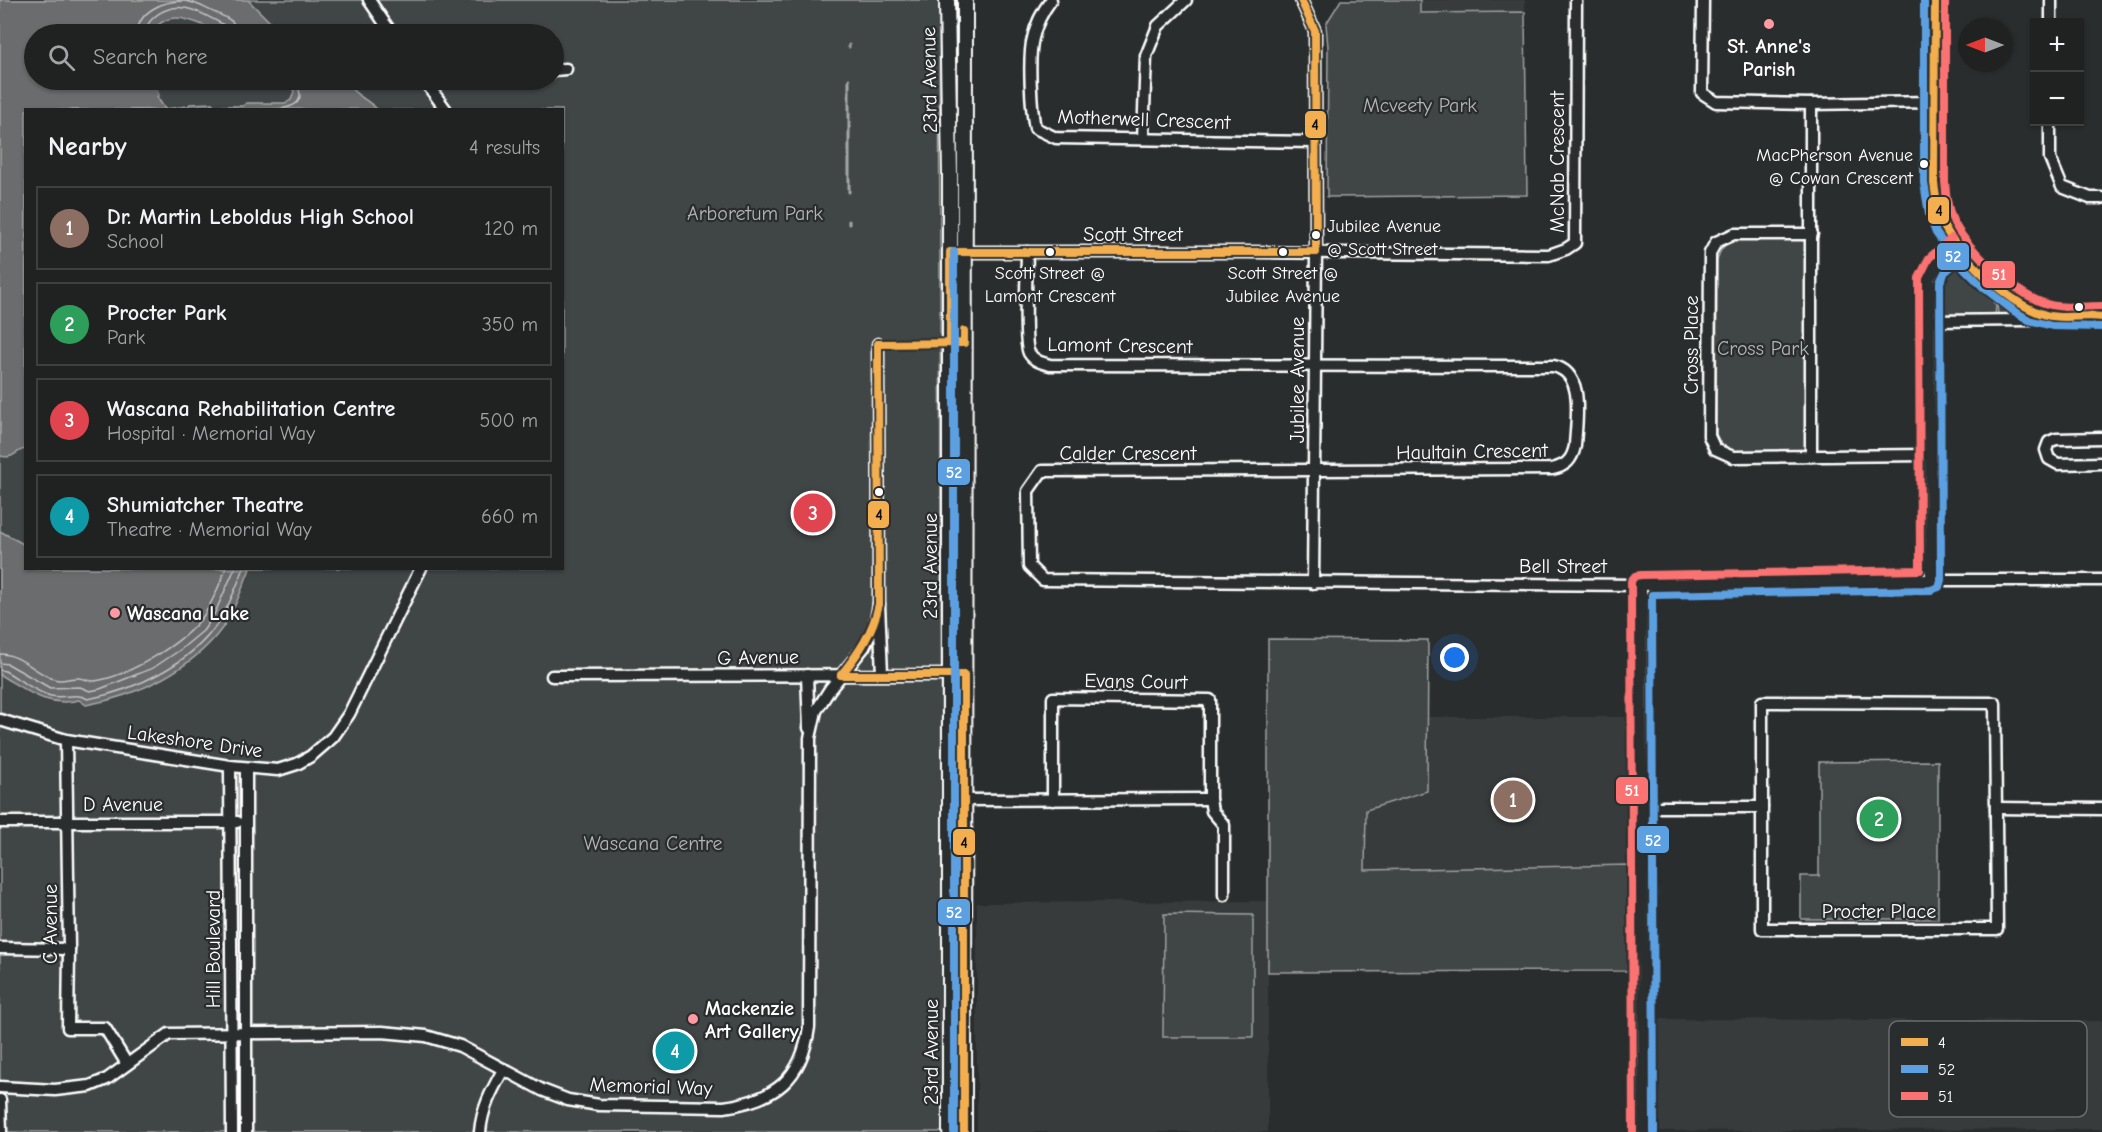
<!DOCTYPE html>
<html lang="en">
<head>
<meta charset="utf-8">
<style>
	:root { --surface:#202222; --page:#2d2f2f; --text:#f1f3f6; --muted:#a2a4a5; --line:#3d3f40; --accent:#8bbbb9 }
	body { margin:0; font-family:"Comic Neue",sans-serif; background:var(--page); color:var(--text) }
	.controls { position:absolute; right:18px; top:18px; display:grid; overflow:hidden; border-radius:0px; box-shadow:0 2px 4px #0004 }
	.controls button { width:54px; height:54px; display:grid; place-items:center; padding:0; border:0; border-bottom:2px solid var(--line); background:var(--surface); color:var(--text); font:30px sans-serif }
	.compass { position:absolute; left:1958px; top:18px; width:54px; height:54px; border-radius:50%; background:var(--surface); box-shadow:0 2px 4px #0004; rotate:270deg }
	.you { position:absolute; left:1455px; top:658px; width:21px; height:21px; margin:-15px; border:4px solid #fff; border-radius:50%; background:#1a73e8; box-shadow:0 0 0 9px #1a73e833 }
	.badge { display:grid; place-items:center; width:39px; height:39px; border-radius:50%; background:var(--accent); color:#fff; font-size:20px; font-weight:700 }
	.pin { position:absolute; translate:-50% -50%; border:3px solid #fff; box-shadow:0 2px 6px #0006 }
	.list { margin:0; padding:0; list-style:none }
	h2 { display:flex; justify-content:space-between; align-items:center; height:78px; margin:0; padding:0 24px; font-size:26px }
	h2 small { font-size:20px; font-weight:400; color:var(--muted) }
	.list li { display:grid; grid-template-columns:39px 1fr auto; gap:18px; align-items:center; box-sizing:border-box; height:84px; margin:0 12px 12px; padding:0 12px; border:2px solid var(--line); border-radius:0px }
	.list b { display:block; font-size:22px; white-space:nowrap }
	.list p { margin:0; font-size:20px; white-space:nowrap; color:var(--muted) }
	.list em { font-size:20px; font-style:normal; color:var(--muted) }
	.icon { flex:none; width:33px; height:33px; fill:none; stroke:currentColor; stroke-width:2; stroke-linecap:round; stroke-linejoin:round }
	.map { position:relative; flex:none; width:2102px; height:1132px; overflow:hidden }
	.search { position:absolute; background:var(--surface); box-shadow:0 2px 4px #0004; left:24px; top:24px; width:540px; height:66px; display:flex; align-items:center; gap:15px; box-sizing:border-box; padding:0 21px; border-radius:33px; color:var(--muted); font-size:22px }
	.panel { position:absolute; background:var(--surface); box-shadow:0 2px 4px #0004; left:24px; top:108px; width:540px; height:462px; border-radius:0px }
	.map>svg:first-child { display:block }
</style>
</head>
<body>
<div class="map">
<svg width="2102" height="1132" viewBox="0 0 2102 1132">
	<rect width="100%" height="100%" fill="#2a2d2e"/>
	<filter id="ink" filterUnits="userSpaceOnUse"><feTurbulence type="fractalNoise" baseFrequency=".0167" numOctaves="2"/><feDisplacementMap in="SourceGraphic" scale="12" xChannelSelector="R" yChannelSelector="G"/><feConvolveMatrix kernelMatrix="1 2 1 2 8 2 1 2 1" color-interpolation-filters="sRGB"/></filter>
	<g filter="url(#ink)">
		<g fill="#373a3b">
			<polygon points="1420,0 1525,0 1525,12 1420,13"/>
			<polygon points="1428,717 1630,717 1630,865 1365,870 1366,810 1427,791"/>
			<polygon points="1268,901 1268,1132 977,1132 977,903"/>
			<polygon points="1656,1019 2102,1021 2102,1129 1656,1131"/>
		</g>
		<g fill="#414445" stroke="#a0a2a2" stroke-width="1.5" fill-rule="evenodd">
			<path d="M0,0h939l4,1132h-943zM34,34h520v46h-520zM26,110h536v458h-536z"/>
			<polygon points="1341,0 1420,0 1420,13 1525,12 1527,195 1327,197 1328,47 1326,24"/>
			<path d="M1737,239h65l6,7v199l-7,8h-68l-11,-7 -6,-12 1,-172c2,-13 8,-20 20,-23z"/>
			<polygon points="1956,261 1962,263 1997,298 2017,312 2017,316 1998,316 1997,304"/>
			<polygon points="1953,262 1996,305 1995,317 1943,317 1944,270"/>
			<polygon points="1268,639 1428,640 1427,791 1366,810 1365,870 1630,865 1630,971 1268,972"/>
			<polygon points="1938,761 1938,919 1801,919 1801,876 1819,876 1819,762"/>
			<polygon points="1164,914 1253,915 1253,1037 1163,1037"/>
		</g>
		<g fill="#6a6c6d" stroke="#a6a7a7" stroke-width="1.5">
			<path d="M0,0h248l34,34c-16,1 -35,3 -52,0 -28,-4 -56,-34 -80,0h-116v46h121h-4v5l5,3 3,7 -2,2 8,12 23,-3 2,-2 22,-1 3,3h28l3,-3h39l6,-3 3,-9 -9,-11h60c7,14 21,18 32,29l-351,1 -1,339c-11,2 -9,10 -25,7z"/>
			<path d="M0,531l25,14 1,23 224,1c-8,19 -15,41 -27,58 -31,43 -86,69 -137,78l-7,-5c-32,8 -53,-10 -79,-25z"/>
		</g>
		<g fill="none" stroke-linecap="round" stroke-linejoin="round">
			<g stroke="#c3c4c5" stroke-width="1.5">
				<path d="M137,34c1,-23 27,-34 48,-33 11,1 21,8 31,12 11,5 21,8 21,21"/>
				<path d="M145,34c2,-18 23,-29 40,-26 14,2 29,12 41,18l3,4 1,4"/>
				<path d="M249,110c19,-1 68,4 45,-30"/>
				<path d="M0,654c21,0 35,19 54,25 7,3 15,-1 23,-1 6,-1 12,4 18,3 34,-5 89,-38 109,-66 9,-14 16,-31 22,-47"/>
				<polyline points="0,663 8,664 50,688 80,687 90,691 100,689 153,668 180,650 203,631 213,617 235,568"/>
				<path d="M0,670l5,1c14,8 31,21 46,25 14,3 24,-4 37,3 48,-9 102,-35 130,-76 11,-16 18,-36 26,-55"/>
			</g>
			<g stroke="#a6a7a7" stroke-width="3">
				<polyline points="849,45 849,47"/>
				<polyline points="849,79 849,192"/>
				<polyline points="849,221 849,224"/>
			</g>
			<defs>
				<g id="street">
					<polyline points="369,0 392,34"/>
					<path d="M1051,0c-9,12 -15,24 -18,38 -5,18 -2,71 2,90l21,10 259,4"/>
					<polyline points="1301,0 1315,31 1316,252 1313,583"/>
					<polyline points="1703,0 1702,93 1716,102 1811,104 1934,102"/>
					<polyline points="2051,22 2051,0"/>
					<polyline points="554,70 566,69"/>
					<polyline points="424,80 446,110"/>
					<polyline points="1811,104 1811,456"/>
					<polyline points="2050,122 2050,158 2062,187 2090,198 2102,198"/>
					<polyline points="1143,139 1146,56 1158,26 1186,0"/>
					<polyline points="1812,234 1734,234 1716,242 1710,253 1709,436 1715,449 1733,457 1929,455"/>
					<polyline points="950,252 1248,252 1549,255 1566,249 1575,243 1576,0"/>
					<path d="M1027,252c0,18 -4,90 2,101 5,8 13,10 21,12l503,1c33,6 23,55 22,80 -3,14 -9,20 -23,23l-510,2 -14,20 1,75 14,14 598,5 290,-5h171"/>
					<polyline points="1929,321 2031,320 2046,315"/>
					<polyline points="878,344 879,604 882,674"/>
					<polyline points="2102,438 2056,439 2049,442 2046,450 2049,459 2058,464 2102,463"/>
					<polyline points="1931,580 1929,279 1937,265 1959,246"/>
					<polyline points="1641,585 1644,1132"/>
					<polyline points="807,675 809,728"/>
					<polyline points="552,676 958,675"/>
					<polygon points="1762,702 1995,703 1997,929 1762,929"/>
					<polyline points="0,720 66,740 230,766 278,770 297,764 311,756 333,737 349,714 421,568"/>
					<polyline points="66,740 69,949 68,1028 105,1028 127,1064"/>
					<polyline points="230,766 232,1132"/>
					<polyline points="950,800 1210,799"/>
					<polyline points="1053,800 1053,698 1210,700 1210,799 1212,811 1224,825 1224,895"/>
					<polyline points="1641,807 1762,807"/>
					<polyline points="1996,808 2102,809"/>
					<polyline points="0,822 237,822"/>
					<polyline points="0,948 69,949"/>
					<path d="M0,1087l55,3 35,-4 17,-7 62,-45 213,-2 44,4 34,10 82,44 26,10 31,5 125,2c51,-7 78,-28 85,-80l1,-289 6,-27 14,-22 34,-42 11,-22 4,-21"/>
					<polyline points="0,1100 1,1132"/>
					<polyline points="246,1132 246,769"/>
					<path d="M480,1132c2,-24 12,-42 23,-62"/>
				</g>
				<g id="secondary">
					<polyline points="947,0 950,175 950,1132"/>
					<path d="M1935,0l-1,183c2,16 4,31 11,45 14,26 72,81 101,87 16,3 39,1 56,1"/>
					<polyline points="964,1132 965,0"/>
				</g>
			</defs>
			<use href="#street" stroke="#fff" stroke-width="15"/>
			<use href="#secondary" stroke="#fff" stroke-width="18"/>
			<use href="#street" stroke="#2a2d2e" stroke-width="10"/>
			<use href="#secondary" stroke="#2a2d2e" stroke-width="14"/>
			<defs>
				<g id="bus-1">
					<polyline points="1301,0 1315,31 1316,252"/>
					<path d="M1935,0l-1,183c2,15 4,32 11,45 17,31 67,78 101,87 18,5 38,-1 56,2"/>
					<polyline points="950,343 950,252 1316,252"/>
					<polyline points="878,344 964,343 964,331"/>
					<polyline points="841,675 964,675 964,1132"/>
					<path d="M841,675c18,-22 32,-43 38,-71l-1,-260"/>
				</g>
				<g id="bus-2">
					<polyline points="1924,0 1924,183 1929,214 1936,233 1954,258 1983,287 2014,311 2029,320 2052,326 2102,327"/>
					<polyline points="954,252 954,1132"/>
					<polyline points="1654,1132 1652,595 1931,590 1939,587 1941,580 1940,282 1945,272 1966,254"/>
				</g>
				<g id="bus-3">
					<path d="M1945,0v182c1,14 3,29 9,41 15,28 62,72 93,81 17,5 37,2 55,2"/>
					<polyline points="1633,1132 1631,581 1635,576 1641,575 1920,570 1919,278 1929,258 1952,238"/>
				</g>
			</defs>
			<use href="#bus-1" stroke="#2a2d2e" stroke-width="12"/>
			<use href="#bus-2" stroke="#2a2d2e" stroke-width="12"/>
			<use href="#bus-3" stroke="#2a2d2e" stroke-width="12"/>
			<use href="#bus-1" stroke="#f2ae4f" stroke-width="8"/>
			<use href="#bus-2" stroke="#5ca0e2" stroke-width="8"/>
			<use href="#bus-3" stroke="#fa7272" stroke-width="8"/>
		</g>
	</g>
	<g fill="#ff9aa2" stroke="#2a2d2e" stroke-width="2">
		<circle cx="1769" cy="24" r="6"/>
		<circle cx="115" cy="613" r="6"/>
		<circle cx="693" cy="1019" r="6"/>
	</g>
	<g fill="#fff" stroke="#2a2d2e" stroke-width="2">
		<circle cx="1924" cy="164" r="5"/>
		<circle cx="1316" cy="235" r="5"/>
		<circle cx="1050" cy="252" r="5"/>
		<circle cx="1283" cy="252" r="5"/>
		<circle cx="2079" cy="307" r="5"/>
		<circle cx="879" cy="492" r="5"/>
	</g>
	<g text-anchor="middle" stroke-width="4.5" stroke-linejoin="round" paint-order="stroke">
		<g font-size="18" fill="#fff" stroke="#2a2d2e">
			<text x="1913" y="161" text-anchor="end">MacPherson Avenue<tspan x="1913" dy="23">@ Cowan Crescent</tspan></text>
			<text x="1327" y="232" text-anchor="start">Jubilee Avenue<tspan x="1327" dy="23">@ Scott Street</tspan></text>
			<text x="1050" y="279">Scott Street @<tspan x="1050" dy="23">Lamont Crescent</tspan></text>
			<text x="1283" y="279">Scott Street @<tspan x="1283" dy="23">Jubilee Avenue</tspan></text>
		</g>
		<g font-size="20" font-weight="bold" fill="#fff" stroke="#2a2d2e" text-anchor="start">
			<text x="1769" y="53" text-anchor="middle">St. Anne's<tspan x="1769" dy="23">Parish</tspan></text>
			<text x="127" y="620">Wascana Lake</text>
			<text x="705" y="1015">Mackenzie<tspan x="705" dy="23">Art Gallery</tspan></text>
		</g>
		<g font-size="20" fill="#fff" stroke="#2a2d2e">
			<text transform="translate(929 80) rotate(-91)" y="7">23rd Avenue</text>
			<text transform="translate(1144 119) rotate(2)" y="7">Motherwell Crescent</text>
			<text transform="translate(1557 162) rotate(-90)" y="7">McNab Crescent</text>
			<text x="1133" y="241">Scott Street</text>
			<text transform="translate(1120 345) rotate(1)" y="7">Lamont Crescent</text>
			<text transform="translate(1691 345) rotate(-90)" y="7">Cross Place</text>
			<text transform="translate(1297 380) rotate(-90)" y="7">Jubilee Avenue</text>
			<text transform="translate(1472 451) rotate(-1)" y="7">Haultain Crescent</text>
			<text x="1128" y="460">Calder Crescent</text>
			<text transform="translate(930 566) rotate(-90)" y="7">23rd Avenue</text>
			<text x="1563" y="573">Bell Street</text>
			<text transform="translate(758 657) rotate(-1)" y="7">G Avenue</text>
			<text transform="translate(1136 681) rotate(1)" y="7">Evans Court</text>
			<text transform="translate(195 741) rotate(8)" y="7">Lakeshore Drive</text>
			<text x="123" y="811">D Avenue</text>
			<text x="1879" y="918">Procter Place</text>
			<text transform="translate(50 924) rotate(-90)" y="7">C Avenue</text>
			<text transform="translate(213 949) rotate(-90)" y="7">Hill Boulevard</text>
			<text transform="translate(931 1052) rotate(-90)" y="7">23rd Avenue</text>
			<text transform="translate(651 1086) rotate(2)" y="7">Memorial Way</text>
		</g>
		<g font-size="20" fill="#b3b4b5" stroke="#2a2d2e">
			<text x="1420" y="112">Mcveety Park</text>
			<text x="755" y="220">Arboretum Park</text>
			<text x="1763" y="355">Cross Park</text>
			<text x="653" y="850">Wascana Centre</text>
		</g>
	</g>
	<rect x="1889" y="1021" width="198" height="96" rx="9" fill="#2a2d2e" stroke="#6a6c6d" stroke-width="1.5"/>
	<rect x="1901" y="1038" width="27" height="8" fill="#f2ae4f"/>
	<rect x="1901" y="1065" width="27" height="8" fill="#5ca0e2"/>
	<rect x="1901" y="1092" width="27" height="8" fill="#fa7272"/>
	<g font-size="16" fill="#fff">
		<text x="1938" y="1048">4</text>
		<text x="1938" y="1075">52</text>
		<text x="1938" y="1102">51</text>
	</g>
	<g stroke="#2a2d2e" stroke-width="2">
		<rect x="1304" y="110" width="23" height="29" rx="6" fill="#f2ae4f"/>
		<rect x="1927" y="196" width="23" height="29" rx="6" fill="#f2ae4f"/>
		<rect x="1936" y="242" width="34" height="29" rx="6" fill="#5ca0e2"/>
		<rect x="1981" y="260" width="35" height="29" rx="6" fill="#fa7272"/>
		<rect x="937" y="458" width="34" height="28" rx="6" fill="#5ca0e2"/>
		<rect x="867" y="500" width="23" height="29" rx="6" fill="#f2ae4f"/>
		<rect x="1615" y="776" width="34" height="29" rx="6" fill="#fa7272"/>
		<rect x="1636" y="825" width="34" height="29" rx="6" fill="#5ca0e2"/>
		<rect x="952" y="828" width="24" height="28" rx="6" fill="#f2ae4f"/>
		<rect x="937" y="898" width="34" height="28" rx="6" fill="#5ca0e2"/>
	</g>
	<g font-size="16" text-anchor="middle" font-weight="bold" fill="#fff">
		<text x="1953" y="262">52</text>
		<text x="1999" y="280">51</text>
		<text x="954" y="478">52</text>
		<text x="1632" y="796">51</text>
		<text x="1653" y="846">52</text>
		<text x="954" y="918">52</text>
	</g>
	<g font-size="16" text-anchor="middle" font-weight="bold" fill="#111">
		<text x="1315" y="130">4</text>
		<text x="1939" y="216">4</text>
		<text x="879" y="520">4</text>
		<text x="964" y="848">4</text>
	</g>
</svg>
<div class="controls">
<button>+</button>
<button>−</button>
</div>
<svg class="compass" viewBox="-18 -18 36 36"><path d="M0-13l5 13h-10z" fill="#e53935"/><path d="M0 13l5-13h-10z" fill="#a2a4a5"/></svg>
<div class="you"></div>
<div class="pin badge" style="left:1513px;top:800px;background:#8d6e63">1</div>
<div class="pin badge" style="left:1879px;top:819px;background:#2e9e5b">2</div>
<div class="pin badge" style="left:813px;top:513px;background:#e0444e">3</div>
<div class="pin badge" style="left:675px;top:1051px;background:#0f9aa8">4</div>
<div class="search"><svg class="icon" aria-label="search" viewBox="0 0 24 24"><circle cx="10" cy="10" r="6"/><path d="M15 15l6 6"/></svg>Search here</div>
<section class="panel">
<h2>Nearby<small>4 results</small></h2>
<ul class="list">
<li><span class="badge" style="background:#8d6e63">1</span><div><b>Dr. Martin Leboldus High School</b><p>School</p></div><em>120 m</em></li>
<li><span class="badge" style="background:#2e9e5b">2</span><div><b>Procter Park</b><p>Park</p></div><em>350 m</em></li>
<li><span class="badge" style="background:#e0444e">3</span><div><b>Wascana Rehabilitation Centre</b><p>Hospital · Memorial Way</p></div><em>500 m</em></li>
<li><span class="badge" style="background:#0f9aa8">4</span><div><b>Shumiatcher Theatre</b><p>Theatre · Memorial Way</p></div><em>660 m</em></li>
</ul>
</section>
</div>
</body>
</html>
